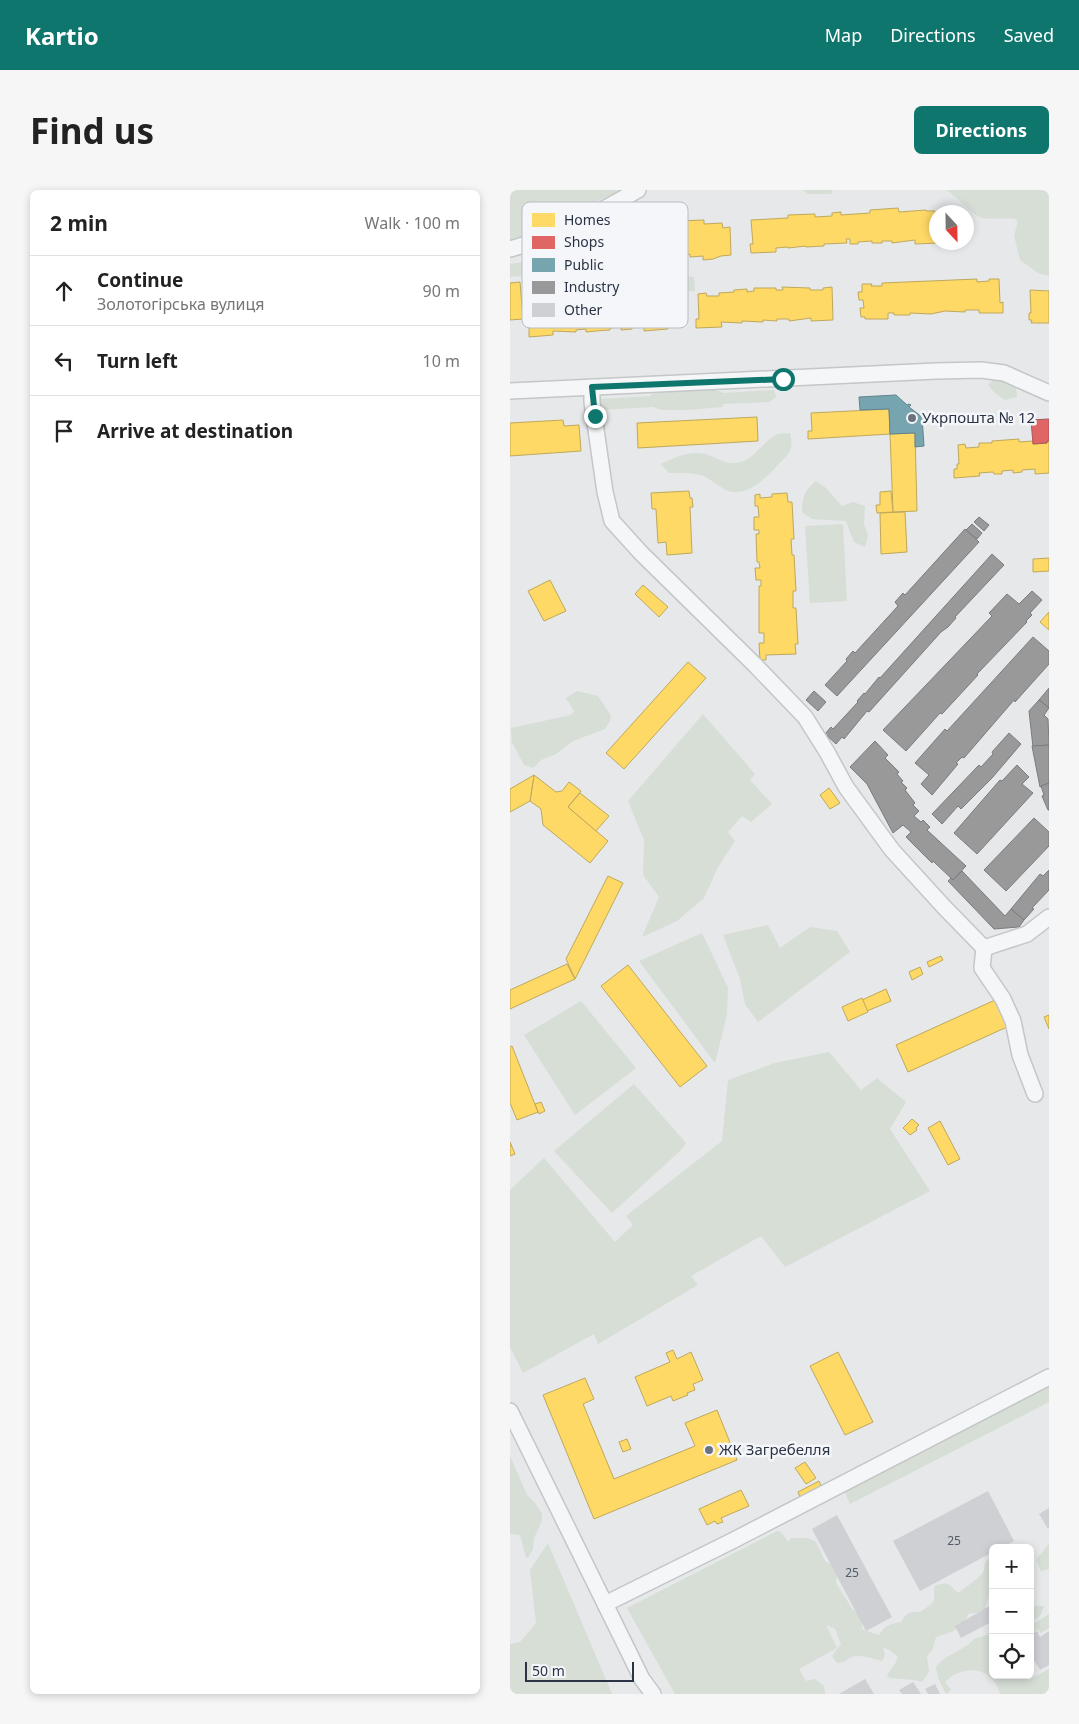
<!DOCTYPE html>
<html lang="en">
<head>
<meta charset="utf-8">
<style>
	:root { --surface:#fff; --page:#f6f6f6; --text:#222; --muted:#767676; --line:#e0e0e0; --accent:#0f766e }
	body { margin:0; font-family:"Noto Sans",sans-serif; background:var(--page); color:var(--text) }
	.controls { position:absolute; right:15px; bottom:15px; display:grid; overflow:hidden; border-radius:8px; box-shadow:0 2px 8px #0003 }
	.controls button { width:45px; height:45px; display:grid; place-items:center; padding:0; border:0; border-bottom:1px solid var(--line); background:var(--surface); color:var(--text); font:25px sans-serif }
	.compass { position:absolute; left:419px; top:15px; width:45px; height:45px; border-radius:50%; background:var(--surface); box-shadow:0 2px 8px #0003; rotate:158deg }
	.scale { position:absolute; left:15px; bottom:12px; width:109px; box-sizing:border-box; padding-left:5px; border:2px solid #2b3445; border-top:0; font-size:14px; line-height:18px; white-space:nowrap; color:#2b3445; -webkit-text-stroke:4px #f4f6f9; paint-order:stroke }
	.stop { position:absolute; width:15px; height:15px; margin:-11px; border:4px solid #0f766e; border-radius:50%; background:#fff }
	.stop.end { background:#0f766e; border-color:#fff; box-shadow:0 1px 5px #0008 }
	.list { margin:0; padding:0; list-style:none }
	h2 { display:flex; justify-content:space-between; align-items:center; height:65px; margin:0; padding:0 20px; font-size:21px }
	h2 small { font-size:16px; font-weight:400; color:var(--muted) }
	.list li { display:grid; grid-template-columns:32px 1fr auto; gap:15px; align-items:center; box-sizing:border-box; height:70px; padding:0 20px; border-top:1px solid var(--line) }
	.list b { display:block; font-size:19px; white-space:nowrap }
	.list p { margin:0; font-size:16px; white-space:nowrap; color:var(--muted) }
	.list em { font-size:16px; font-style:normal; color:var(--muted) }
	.icon { flex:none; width:28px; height:28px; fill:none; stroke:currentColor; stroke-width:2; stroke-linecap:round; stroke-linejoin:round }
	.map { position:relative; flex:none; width:539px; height:1504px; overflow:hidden; border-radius:8px }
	header { display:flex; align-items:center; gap:30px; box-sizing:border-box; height:70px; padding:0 25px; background:var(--accent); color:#fff }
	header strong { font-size:24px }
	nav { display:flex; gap:28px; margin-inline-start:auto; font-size:18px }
	.intro { display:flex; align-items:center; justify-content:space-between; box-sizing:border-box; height:120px; padding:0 30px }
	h1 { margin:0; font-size:35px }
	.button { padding:12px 22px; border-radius:8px; background:var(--accent); color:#fff; font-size:18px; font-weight:700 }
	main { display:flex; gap:30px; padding:0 30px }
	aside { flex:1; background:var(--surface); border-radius:8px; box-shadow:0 2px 8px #0003 }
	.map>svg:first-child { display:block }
</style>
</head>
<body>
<header>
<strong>Kartio</strong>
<nav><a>Map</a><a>Directions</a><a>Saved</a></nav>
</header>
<div class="intro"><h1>Find us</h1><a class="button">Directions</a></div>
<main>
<aside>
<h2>2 min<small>Walk · 100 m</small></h2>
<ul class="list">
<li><svg class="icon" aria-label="ahead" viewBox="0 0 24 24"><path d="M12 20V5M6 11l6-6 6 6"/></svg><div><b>Continue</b><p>Золотогірська вулиця</p></div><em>90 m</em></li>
<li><svg class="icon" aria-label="left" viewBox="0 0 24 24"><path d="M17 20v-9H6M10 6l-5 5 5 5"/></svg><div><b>Turn left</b></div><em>10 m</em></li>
<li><svg class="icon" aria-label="arrive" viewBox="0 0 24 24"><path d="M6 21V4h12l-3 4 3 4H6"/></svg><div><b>Arrive at destination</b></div></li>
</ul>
</aside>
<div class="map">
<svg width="539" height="1504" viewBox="0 0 539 1504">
	<rect width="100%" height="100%" fill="#e6e8ea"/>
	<g fill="#d6ded6">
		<polygon points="0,0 112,0 67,20 47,37 0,51"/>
		<polygon points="293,0 323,0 321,4 298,4"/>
		<path d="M436,0h103v86l-11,-3 -18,-13 -6,-25 4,-13 -3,-3c-7,-1 -29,0 -33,-1 -13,-5 -24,-21 -36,-28z"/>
		<polygon points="58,66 139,72 147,83 184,87 185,101 16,108 13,86 0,87 0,74"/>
		<polygon points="484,189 498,193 506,198 507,207 495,210 484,202 478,195"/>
		<polygon points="190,199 202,199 214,203 264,200 266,207 259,212 213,214 213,217 177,220 152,220 143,217 91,220 90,209 141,206 141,204"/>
		<path d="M280,243c4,19 -1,20 -13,33 -12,13 -32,33 -51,24 -8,-4 -15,-11 -23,-14 -11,-4 -23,-3 -34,-3l-8,-9c13,-6 28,-14 44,-10 11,3 20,11 33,9 16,-3 28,-25 40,-29 3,-1 9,0 12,-1z"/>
		<path d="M306,291l10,7 16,18 11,-4 12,4 -1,18 4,11 -3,12 -11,-5 -8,-21 -34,-2 -10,-7c0,-15 3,-22 14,-31z"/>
		<polygon points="333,334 337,411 300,413 295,336"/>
		<polygon points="67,501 88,506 101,526 100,531 95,539 63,551 46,564 31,570 23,578 14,575 2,552 1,538 61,525 64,521 56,508"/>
		<polygon points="193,524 245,584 240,590 262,614 241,632 232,626 218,642 225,651 208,677 194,708 167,731 132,747 149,707 133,685 134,650 118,611"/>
		<polygon points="258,735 270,758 300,737 327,741 340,762 248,832 235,814 230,789 213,745"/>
		<polygon points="192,743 218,798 217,824 205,873 129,771"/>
		<polygon points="71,811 126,878 65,925 14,845"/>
		<polygon points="319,862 351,900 367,888 396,912 380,939 420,1001 275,1077 251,1046 181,1086 188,1095 88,1154 84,1144 13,1183 0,1157 0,1000 34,968 105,1052 123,1035 116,1026 212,951 218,890 265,873"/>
		<polygon points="124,894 176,953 171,960 102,1023 44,961"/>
		<polygon points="539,1196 539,1212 340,1314 334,1301"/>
		<polygon points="0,1266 17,1305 25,1313 32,1324 32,1331 24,1348 23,1359 18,1368 16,1367 10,1345 0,1344"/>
		<path d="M267,1341l4,1 7,10 3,-4h17l8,4 9,19 13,8 -2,14 17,27 9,6v13l17,6c6,-10 11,-11 22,-13 5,-9 9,-11 19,-10 4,-3 12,-7 14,-12 1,-5 -1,-9 1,-14 14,-5 13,-2 23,7l20,-15 6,-7c0,-7 1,-11 9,-14v32l-3,2 -6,21 -16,2 -4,11 -13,7 -15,5 -4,14 -5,5 2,16 -7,10c-12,-4 -23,-2 -35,-5 3,-9 9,-12 11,-20l-7,-6 -8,-4 2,8 -3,6c-9,-2 -21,-7 -30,-4 -6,2 -5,5 -15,6l-5,-7 9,-12 -6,-15 -9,-4 11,23 -38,21 7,12 9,-2 9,7 1,8h-150l-48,-86z"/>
		<polygon points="38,1353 102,1504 0,1504 0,1454 10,1452 26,1433 20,1380"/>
		<polygon points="539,1354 539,1379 531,1381 526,1370"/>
		<polygon points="525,1416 534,1416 534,1417 530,1426 520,1433 520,1418"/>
		<polygon points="539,1424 539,1438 531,1443 528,1439 520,1444 520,1436"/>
		<path d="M483,1443v42h32l4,5 20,-11v25h-49c-7,-27 -36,-31 -55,-12l6,8 -5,4 -8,-16 -2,-11 6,-7 26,-15 6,-6z"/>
	</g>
	<g fill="#ffd966" stroke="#bfa85c">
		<polygon points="388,18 389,22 416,20 416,21 425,21 427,52 429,53 405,54 405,50 382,53 382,51 372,51 372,53 362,53 362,51 348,52 348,54 340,54 340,49 336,49 337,53 314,54 314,56 296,57 296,56 278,58 278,57 266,58 266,62 241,63 240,54 243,54 241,30 278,28 278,25 305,24 305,27 322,26 322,23 331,22 331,25 360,23 360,20"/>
		<polygon points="194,30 194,34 212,33 213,38 220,37 221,65 211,66 203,69 193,70 193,66 180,67 180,64 171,66 171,63 162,64 161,37 168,37 168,31"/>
		<polygon points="467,89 467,92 479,91 479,89 489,89 490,113 493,112 493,123 469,123 469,120 455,120 455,122 435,121 421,124 400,123 400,125 384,125 384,123 378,123 378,129 355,129 355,127 351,127 350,118 354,118 353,110 349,110 348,102 352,102 352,94 362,94 361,96 372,96 372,93"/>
		<polygon points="10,92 13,129 0,130 0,93"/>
		<polygon points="272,97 300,98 300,100 313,100 313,98 322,97 323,130 301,131 301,128 279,131 279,129 267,129 267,131 253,130 253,132 232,131 232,133 211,132 212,137 186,138 186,129 189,129 188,104 196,103 197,106 209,106 209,103 224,102 224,100 237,99 237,102 244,101 244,98 266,98 266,100 273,100"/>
		<polygon points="520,100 539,101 539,133 521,133 522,130 519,130 519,123 521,123"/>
		<polygon points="97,105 97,107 119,105 119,106 132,106 132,108 143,108 143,105 156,105 158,139 134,141 134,136 122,137 122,139 111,140 111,137 100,138 100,140 86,141 76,142 76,139 66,140 66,142 43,141 43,145 19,147 19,137 21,137 21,132 23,132 22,113 30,112 30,115 43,114 43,112 55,111 55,108 69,107 69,110 75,110 75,107 84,107 84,109 89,109 89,106"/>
		<polygon points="379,219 380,244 298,249 298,241 302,241 301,223"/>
		<polygon points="247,227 248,251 128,258 127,233"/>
		<polygon points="53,230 54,236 69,235 71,261 0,266 0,233"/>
		<polygon points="405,243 407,321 383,322 380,244"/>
		<polygon points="509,249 509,252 523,251 523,254 537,253 537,251 539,251 539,283 525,284 525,279 512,280 512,282 503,283 503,280 492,281 492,284 484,284 483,282 469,283 470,286 444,288 444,279 447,279 447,274 449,274 448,255 455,254 456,258 469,257 469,253 482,253 482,251"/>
		<polygon points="179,301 180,308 182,308 183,317 180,317 182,363 157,365 156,352 148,353 146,319 142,319 141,303"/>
		<polygon points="381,301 383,322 367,323 366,315 370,315 370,302"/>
		<polygon points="277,303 278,312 282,312 284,349 281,349 282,365 284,365 286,401 283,401 283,418 286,418 288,454 285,454 286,464 256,465 256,470 250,470 249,453 254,453 254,443 249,443 249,396 251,396 251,390 246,390 245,378 250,378 249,372 247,372 246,344 249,344 249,340 244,340 244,327 249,327 248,316 245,316 245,305 250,304 250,308 262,307 262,304"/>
		<polygon points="395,322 397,362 371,364 370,323"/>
		<polygon points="539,368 539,381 523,382 523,369"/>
		<polygon points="40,390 56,421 34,431 18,401"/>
		<polygon points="133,395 158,417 149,427 125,404"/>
		<polygon points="539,422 539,440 530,432"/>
		<polygon points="178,472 196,488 114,579 96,563"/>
		<polygon points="24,585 46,602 52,601 59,592 71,601 58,617 98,651 80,673 33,635 31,619 20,611"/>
		<polygon points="24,585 20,611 0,622 0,599"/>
		<polygon points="319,598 330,613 320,619 310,605"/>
		<polygon points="70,603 99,626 86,641 58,617"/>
		<polygon points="98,686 113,693 65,789 56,769"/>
		<polygon points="431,766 433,770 419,777 417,772"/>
		<polygon points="57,774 65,789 0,819 0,800"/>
		<polygon points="118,775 197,876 170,897 91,796"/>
		<polygon points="410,777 413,784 402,790 399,782"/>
		<polygon points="376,799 381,811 357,821 352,810"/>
		<polygon points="352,808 358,822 338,831 332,817"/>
		<polygon points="485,810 497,837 398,882 386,855"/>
		<polygon points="539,825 539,839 534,827"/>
		<polygon points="2,856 28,922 7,930 0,913 0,857"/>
		<polygon points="31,912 35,921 29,924 25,914"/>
		<polygon points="402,929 409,935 406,938 407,940 400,945 393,938"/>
		<polygon points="430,931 450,969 438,975 418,938"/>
		<polygon points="0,952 5,964 0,966"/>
		<polygon points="163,1160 167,1169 181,1162 193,1190 183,1194 185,1200 177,1203 178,1205 163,1211 161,1206 137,1216 125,1187 160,1172 156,1163"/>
		<polygon points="328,1162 363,1232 335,1245 300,1176"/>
		<polygon points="75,1188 84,1209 73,1214 104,1289 185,1256 175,1233 207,1220 227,1270 84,1329 33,1205"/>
		<polygon points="117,1249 121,1259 113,1262 109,1252"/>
		<polygon points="295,1272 306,1288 296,1294 285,1278"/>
		<polygon points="309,1291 312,1298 291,1310 288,1302"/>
		<polygon points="231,1300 239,1316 211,1328 213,1332 207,1334 205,1331 197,1335 189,1319"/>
	</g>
	<polygon fill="#e06666" stroke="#aa575c" points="539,229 539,251 537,251 537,253 523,254 521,230"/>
	<polygon fill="#76a5af" stroke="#60838f" points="386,205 397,215 399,214 401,215 399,217 412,227 414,256 405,257 405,243 380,244 379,219 350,220 349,207"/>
	<g fill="#999" stroke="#787b80">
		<polygon points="469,327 479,335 474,341 464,332"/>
		<polygon points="462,334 472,343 467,349 456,340"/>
		<polygon points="455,339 469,352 327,506 315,495 337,471 336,469 343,461 345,463 388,416 385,412 393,403 395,405"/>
		<polygon points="482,364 494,375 445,427 446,428 438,437 431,442 359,522 357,521 334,549 332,547 326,554 315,544 321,537 323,539 348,512 347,511 354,503 355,504 369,487 370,488"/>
		<polygon points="522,401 532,410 520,423 522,425 516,431 517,432 467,484 468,485 432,524 430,523 396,561 373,540 482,426 479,423 497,404 509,414"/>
		<polygon points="523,447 539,461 539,474 505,512 504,510 454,568 452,567 446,573 448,574 422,605 411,594 419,585 405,573 435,539 437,541"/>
		<polygon points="539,498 539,518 529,510"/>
		<polygon points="304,501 316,512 308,521 296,510"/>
		<polygon points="529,510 539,518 534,525 538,529 539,555 523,557 519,521"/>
		<polygon points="499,543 511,554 482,588 451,619 448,616 432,634 422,624 469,575 471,577 483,564 482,562"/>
		<polygon points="365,551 378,565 375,568 389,582 387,584 393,591 391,592 397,598 395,600 405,613 403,615 409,621 404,626 411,632 413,630 420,637 417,640 456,676 443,690 423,671 422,673 396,647 401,642 393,635 383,643 357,594 340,577"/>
		<polygon points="539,555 539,593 530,597 522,556"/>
		<polygon points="507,575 519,587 512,594 523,603 467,664 444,643 490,590 492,591"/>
		<polygon points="539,593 539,620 538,620 532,606 534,605 531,596"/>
		<polygon points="524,628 539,642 539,656 496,701 474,680"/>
		<polygon points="539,680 539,700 522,718 524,719 514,730 501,719 530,684 533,686"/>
		<polygon points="452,681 495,726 501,719 514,730 509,737 484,739 438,691 441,688 443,690"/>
	</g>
	<g fill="#ced0d3">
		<polygon points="478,1301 504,1351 491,1358 483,1358 483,1362 410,1401 383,1351"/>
		<polygon points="539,1318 539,1338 538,1339 529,1324"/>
		<polygon points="327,1325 382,1427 356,1441 302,1339"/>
		<polygon points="483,1414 483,1431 451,1448 445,1436"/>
		<polygon points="527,1441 530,1447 539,1441 539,1475 530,1480 520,1464 520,1445"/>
		<polygon points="355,1489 364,1504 329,1504"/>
		<polygon points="403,1492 411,1504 392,1504 389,1500"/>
		<polygon points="425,1494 430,1504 418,1504 415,1499"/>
	</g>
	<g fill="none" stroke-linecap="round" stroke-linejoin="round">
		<defs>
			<g id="street">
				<path d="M0,59c46,-12 87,-36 128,-59"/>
				<polyline points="82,197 82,212 95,302 102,331 131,363 245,475 295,527 317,562 336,597 382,660 434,717 474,758 517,744 539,727"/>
				<polyline points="0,201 426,181 471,180 494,183 539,203"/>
				<polyline points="474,758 472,778 493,809 503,831 510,865 525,904"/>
				<polyline points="0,1221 132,1489 143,1504"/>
				<polyline points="95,1414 222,1351 539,1187"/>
			</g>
		</defs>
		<use href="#street" stroke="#c4c6c8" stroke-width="18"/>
		<use href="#street" stroke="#f5f6f7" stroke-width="15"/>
	</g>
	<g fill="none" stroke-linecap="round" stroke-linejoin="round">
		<polyline stroke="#0f766e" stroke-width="6" points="85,226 82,197 273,189"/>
	</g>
	<g fill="#6c737f" stroke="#f4f6f9" stroke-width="2">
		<circle cx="402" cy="228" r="5"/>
		<circle cx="199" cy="1260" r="5"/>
	</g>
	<g text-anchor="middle" stroke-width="5" stroke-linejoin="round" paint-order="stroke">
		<g font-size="12" fill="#545c69">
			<text x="444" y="1355">25</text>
			<text x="342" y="1387">25</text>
		</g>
		<g font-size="15" fill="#2b3445" stroke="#f4f6f9" text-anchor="start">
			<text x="412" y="233">Укрпошта № 12</text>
			<text x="209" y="1265">ЖК Загребелля</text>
		</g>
	</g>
	<rect x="12" y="12" width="166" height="126" rx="8" fill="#f4f6f9" stroke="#b8bcc3" stroke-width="1"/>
	<rect x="22" y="23" width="23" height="14" fill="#ffd966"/>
	<rect x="22" y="46" width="23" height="13" fill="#e06666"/>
	<rect x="22" y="68" width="23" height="14" fill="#76a5af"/>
	<rect x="22" y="91" width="23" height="13" fill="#999"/>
	<rect x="22" y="113" width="23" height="14" fill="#ced0d3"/>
	<g font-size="14" fill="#2b3445">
		<text x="54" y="35">Homes</text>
		<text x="54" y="57">Shops</text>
		<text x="54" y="80">Public</text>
		<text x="54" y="102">Industry</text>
		<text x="54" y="125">Other</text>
	</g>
</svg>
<div class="controls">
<button>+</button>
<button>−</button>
<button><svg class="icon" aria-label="locate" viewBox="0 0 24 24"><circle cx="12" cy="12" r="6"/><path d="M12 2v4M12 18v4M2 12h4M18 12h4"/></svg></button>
</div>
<svg class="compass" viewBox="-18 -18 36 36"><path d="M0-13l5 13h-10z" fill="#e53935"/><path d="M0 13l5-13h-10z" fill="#767676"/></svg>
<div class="scale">50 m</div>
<div class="stop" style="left:273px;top:189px"></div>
<div class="stop end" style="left:85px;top:226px"></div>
</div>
</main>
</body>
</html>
